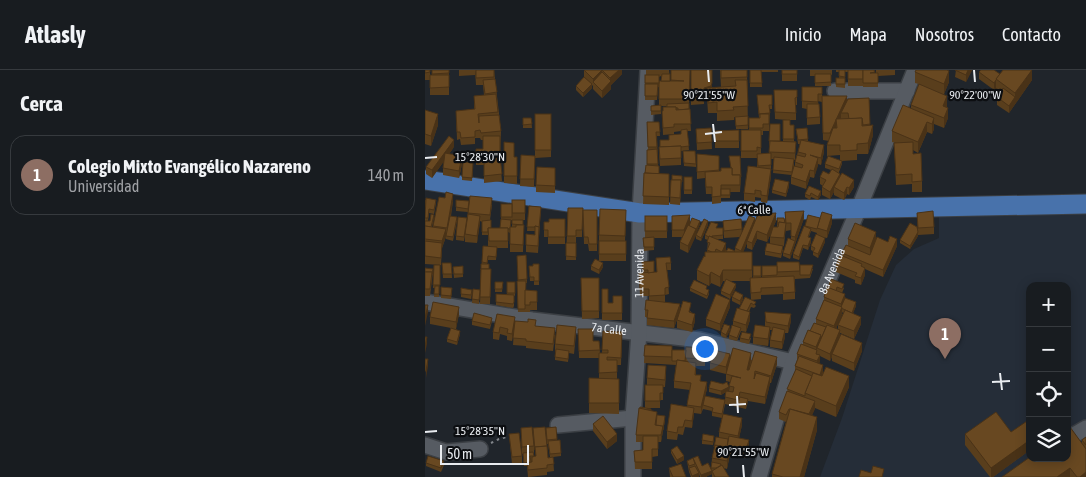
<!DOCTYPE html>
<html lang="es">
<head>
<meta charset="utf-8">
<style>
	:root { --surface:#181c20; --page:#212529; --text:#f1f3f6; --muted:#9fa1a5; --line:#363a3e; --accent:#f2a541 }
	body { margin:0; font-family:"Asap Condensed",sans-serif; background:var(--page); color:var(--text) }
	.controls { position:absolute; right:15px; bottom:15px; display:grid; overflow:hidden; border-radius:10px; box-shadow:0 2px 12px #0003 }
	.controls button { width:45px; height:45px; display:grid; place-items:center; padding:0; border:0; border-bottom:1px solid var(--line); background:var(--surface); color:var(--text); font:25px sans-serif }
	.scale { position:absolute; left:15px; bottom:12px; width:89px; box-sizing:border-box; padding-left:5px; border:2px solid #e9ecf0; border-top:0; font-size:14px; line-height:18px; white-space:nowrap; color:#e9ecf0; -webkit-text-stroke:4px #0c0e11; paint-order:stroke }
	.you { position:absolute; left:279px; top:278px; width:18px; height:18px; margin:-12px; border:4px solid #fff; border-radius:50%; background:#1a73e8; box-shadow:0 0 0 8px #1a73e833 }
	.badge { display:grid; place-items:center; width:32px; height:32px; border-radius:50%; background:var(--accent); color:#fff; font-size:16px; font-weight:700 }
	.pin { position:absolute; translate:-50% -41px; filter:drop-shadow(0 1px 2px #0008) }
	.pin::after { content:''; position:absolute; top:26px; width:18px; height:15px; background:inherit; clip-path:polygon(0 0,100% 0,50% 100%) }
	.list { margin:0; padding:0; list-style:none }
	h2 { display:flex; justify-content:space-between; align-items:center; height:65px; margin:0; padding:0 20px; font-size:21px }
	h2 small { font-size:16px; font-weight:400; color:var(--muted) }
	.list li { display:grid; grid-template-columns:32px 1fr auto; gap:15px; align-items:center; box-sizing:border-box; height:80px; margin:0 10px 10px; padding:0 10px; border:1px solid var(--line); border-radius:15px }
	.list b { display:block; font-size:19px; white-space:nowrap }
	.list p { margin:0; font-size:16px; white-space:nowrap; color:var(--muted) }
	.list em { font-size:16px; font-style:normal; color:var(--muted) }
	.icon { flex:none; width:28px; height:28px; fill:none; stroke:currentColor; stroke-width:2; stroke-linecap:round; stroke-linejoin:round }
	.map { position:relative; flex:none; width:661px; height:407px; overflow:hidden }
	header { display:flex; align-items:center; gap:30px; box-sizing:border-box; height:70px; padding:0 25px; background:var(--surface); border-bottom:1px solid var(--line) }
	header strong { font-size:24px }
	nav { display:flex; gap:28px; margin-inline-start:auto; font-size:18px }
	main { display:flex }
	aside { flex:1; background:var(--surface) }
	.map>svg:first-child { display:block }
</style>
</head>
<body>
<header>
<strong>Atlasly</strong>
<nav><a>Inicio</a><a>Mapa</a><a>Nosotros</a><a>Contacto</a></nav>
</header>
<main>
<aside>
<h2>Cerca<small></small></h2>
<ul class="list">
<li><span class="badge" style="background:#8d6e63">1</span><div><b>Colegio Mixto Evangélico Nazareno</b><p>Universidad</p></div><em>140 m</em></li>
</ul>
</aside>
<div class="map">
<svg width="661" height="407" viewBox="0 0 661 407">
	<rect width="100%" height="100%" fill="#20252b"/>
	<path fill="#252d38" fill-rule="evenodd" d="M661,141v266h-266l22,-59 38,-118 16,-35 18,-16 25,-11v-25zM605,216h37v172h-37z"/>
	<g fill="none" stroke-linecap="round" stroke-linejoin="round">
		<defs>
			<g id="minor">
				<polyline points="410,21 482,21"/>
				<path id="s1" d="M0,232l107,18 168,20 93,22"/>
				<polyline points="133,355 208,348"/>
				<polyline points="642,369 661,358"/>
				<polyline points="0,375 21,382 55,379"/>
				<path id="s2" d="M208,407v-59l6,-86 1,-119 8,-143"/>
				<path id="s3" d="M334,407l34,-115 66,-154 56,-138"/>
			</g>
			<polyline id="major" points="0,110 215,143 661,134"/>
		</defs>
		<use href="#minor" stroke="#3b3f44" stroke-width="18"/>
		<use href="#major" stroke="#3b3f44" stroke-width="21"/>
		<polyline stroke="#82868b" stroke-width="2" stroke-dasharray="2.5 4" stroke-linecap="butt" points="66,373 74,369 85,366"/>
		<use href="#minor" stroke="#565b62" stroke-width="15"/>
		<use href="#major" stroke="#4872ab" stroke-width="19"/>
	</g>
	<g fill="#593e1c" fill-rule="evenodd">
		<polygon points="0,0 5,0 5,5 7,5 7,0 24,0 24,25 5,25 5,10 0,10"/>
		<polygon points="34,0 50,0 50,5 34,6"/>
		<polygon points="50,0 69,0 76,61 75,90 77,111 59,113 59,95 51,95 51,87 58,79 58,70 56,70 55,68 50,68 50,74 36,75 35,69 32,70 31,41 49,39 49,26 59,25 58,15 51,15"/>
		<polygon points="159,0 197,0 197,4 186,15 186,19 177,28 168,19 168,16 167,15 167,18 158,27 151,20 151,16 159,7"/>
		<path d="M221,0h23l1,11h1v-11h19l-1,33 2,28h-4l2,19 -8,1v14l-21,1 -1,-12 10,-14 12,-6v-3l-7,1v2l-11,1 -1,-24h1l4,-5h-6v8l-10,1v-9l8,-1v-21v3h-1l-1,13h-12v-25h1zM236,6v5h-2v-4z"/>
		<polygon points="266,0 287,17 296,17 295,0 322,0 323,59 311,59 310,47 309,47 309,50 292,51 292,43 283,43 282,28 279,28 279,34 266,35"/>
		<polygon points="325,0 353,0 353,2 336,2 337,17 325,17"/>
		<rect x="357" y="0" width="15" height="11"/>
		<polygon points="385,0 407,0 407,5 406,5 406,16 390,16 390,6 385,6"/>
		<polygon points="411,0 438,0 438,16 423,16 423,2 420,2 420,18 411,17 411,8 414,8 414,2 411,2"/>
		<polygon points="438,0 450,3 451,3 451,0 470,0 470,5 453,6 453,17 438,17"/>
		<polygon points="531,0 547,0 541,12 530,7"/>
		<polygon points="490,2 524,12 519,24 522,36 523,48 519,58 509,54 509,59 507,64 502,62 493,83 488,80 488,84 497,111 497,122 487,122 487,114 471,115 469,73 471,73 467,72 467,61 486,39 486,35 494,14 490,13"/>
		<polygon points="554,2 575,4 607,10 584,43 572,35 572,27 575,22 571,19 571,18 569,20 554,9"/>
		<polygon points="377,17 397,17 397,26 422,29 445,55 448,65 443,84 432,84 432,90 417,91 417,94 414,102 415,106 429,117 424,125 422,124 419,130 409,125 409,122 405,129 397,125 397,117 398,116 395,114 395,107 404,104 406,100 400,98 400,94 415,90 415,85 402,86 402,75 404,71 398,70 397,32 393,31 395,47 395,54 382,55 382,39 377,38"/>
		<polygon points="349,20 372,20 372,35 371,35 371,50 365,50 365,55 369,55 369,71 371,72 370,90 369,90 369,97 370,96 370,92 375,74 373,74 371,59 382,58 383,71 399,82 396,95 393,94 389,108 385,107 381,119 366,114 366,105 348,103 349,89 346,89 346,106 342,133 336,132 336,128 330,127 330,132 319,130 319,123 332,97 332,85 332,88 316,88 316,60 324,60 324,48 335,48 334,48 332,25 347,25 347,39 345,39 344,61 338,61 338,65 336,65 336,84 344,83 344,71 358,71 358,50 362,50 350,49"/>
		<polygon points="0,40 13,55 6,76 0,74"/>
		<polygon points="110,44 126,44 126,87 110,88 109,117 95,116 96,85 110,86"/>
		<polygon points="98,48 106,48 107,58 98,58"/>
		<polygon points="222,52 234,52 235,66 232,66 233,96 234,104 244,104 244,135 218,134 219,103 220,103 222,95 222,80 223,80"/>
		<polygon points="286,58 287,79 272,80 271,59"/>
		<polygon points="314,60 314,78 290,78 290,61"/>
		<polygon points="79,72 89,87 92,87 92,114 79,113"/>
		<polygon points="29,77 24,84 37,94 34,108 18,105 18,98 19,91 7,108 1,104 1,97"/>
		<polygon points="258,81 271,94 271,97 259,96"/>
		<polygon points="272,84 294,86 294,101 306,98 304,86 316,107 315,122 305,122 305,128 296,128 296,133 287,134 287,124 281,124 280,108 272,109"/>
		<polygon points="48,96 47,111 37,110 37,107"/>
		<polygon points="130,98 130,123 111,122 111,115"/>
		<polygon points="257,106 255,135 245,134 246,110"/>
		<rect x="259" y="107" width="8" height="17"/>
		<polygon points="364,116 361,127 347,123 347,120"/>
		<polygon points="384,116 396,125 393,130 386,127 385,130 380,127 380,124"/>
		<polygon points="45,126 67,135 65,150 66,158 75,158 76,149 76,134 87,134 100,130 100,150 98,150 98,155 99,155 98,182 85,182 85,157 87,157 87,150 84,150 86,154 85,163 83,162 83,178 72,178 71,190 63,190 62,194 64,199 66,199 65,234 55,234 56,202 58,176 63,176 63,165 57,165 57,152 55,151 52,173 40,172 40,164"/>
		<polygon points="0,130 11,133 9,144 4,143 3,151 5,151 9,148 7,157 8,157 8,156 28,131 26,146 32,151 28,171 21,169 21,167 17,178 16,195 0,194"/>
		<polygon points="44,131 43,142 31,141 31,137"/>
		<polygon points="104,136 116,137 113,183 101,182 101,164 110,165 110,161 102,161"/>
		<polygon points="143,138 158,138 157,167 151,167 151,190 141,190"/>
		<polygon points="158,140 172,140 172,181 164,181 163,174 159,174"/>
		<polygon points="360,142 379,148 365,189 358,186 358,183 366,169 366,160 361,161 361,155 359,176 352,175 358,180 356,188 340,185 340,181 345,173 345,167 352,157 352,148 360,153"/>
		<polygon points="492,143 509,157 509,164 493,165 493,163 493,166 485,179 475,173 475,170 493,161"/>
		<polygon points="220,146 242,146 242,168 229,168 229,180 219,181 218,168 220,168"/>
		<polygon points="247,146 265,153 264,156 275,154 263,183 255,179 255,172 257,167 247,167"/>
		<polygon points="140,149 140,174 123,174 123,167 119,167 119,152 124,152"/>
		<polygon points="316,149 317,163 330,152 351,151 342,172 332,169 327,180 322,178 322,173 318,182 327,182 327,208 328,208 328,196 336,196 336,207 337,207 337,196 375,195 388,199 385,208 370,209 370,229 358,230 358,224 336,225 336,229 326,230 331,236 329,238 326,237 324,242 325,250 321,262 316,261 312,271 304,269 304,265 308,256 308,251 314,239 326,230 325,211 304,211 311,217 305,229 296,224 296,221 300,211 298,211 295,217 286,213 284,216 272,210 272,200 280,187 282,182 283,170 280,169 280,165 293,158 298,158 298,169 292,169 301,180 310,182 310,178 315,167 299,168 298,151"/>
		<polygon points="201,150 200,171 201,171 201,191 174,191 174,165"/>
		<polygon points="42,151 39,171 31,170 31,166"/>
		<polygon points="407,153 402,168 397,167 400,172 393,188 388,185 388,181 386,180 386,176 392,164 392,162 392,163 386,161 384,167 386,172 383,180 378,178 374,190 368,188 368,184 379,156"/>
		<polygon points="283,155 276,171 271,169 271,165"/>
		<polygon points="423,169 451,169 472,176 458,207 440,199 440,205 436,215 430,213 430,210 411,202 411,195 417,186 417,183 423,176"/>
		<polygon points="101,185 102,213 101,213 100,220 112,221 112,240 105,240 105,242 93,242 92,211 93,211 92,186"/>
		<polygon points="231,188 246,193 246,200 242,200 244,224 240,225 240,232 238,232 255,241 249,258 222,255 222,247 220,247 220,240 224,231 224,226 215,226 214,203 218,203 217,192 229,202 232,202"/>
		<polygon points="17,193 26,193 27,208 18,208"/>
		<polygon points="114,194 114,215 109,215 109,211 105,211 104,196 108,196"/>
		<polygon points="9,195 15,195 14,227 9,227 10,218 8,218"/>
		<polygon points="38,196 38,207 29,208 28,197"/>
		<polygon points="166,196 178,197 174,204 166,200"/>
		<polygon points="0,198 8,202 5,226 0,226"/>
		<polygon points="156,208 174,208 174,248 157,249"/>
		<path d="M406,209l13,9 -2,5 -5,-2 19,15 -3,7 8,11 -7,15 -14,-6v3l22,15 -8,20 -22,-10v-4l-2,4 -10,-5 -1,8 4,8 26,15 -13,30 -21,-9 -3,7 5,15 -13,47h-32v-3l14,-52 -7,-3v-7l16,-40v-6l2,-6v-6l6,-10v-2l13,-18v-5l8,-19v-3zM417,242l1,1 -5,12v5l-2,-1 6,-15z"/>
		<polygon points="70,212 78,212 77,222 70,222"/>
		<polygon points="82,212 90,212 90,226 89,226 89,236 88,238 71,235 71,224 82,224"/>
		<polygon points="265,218 282,219 284,224 282,229 265,221"/>
		<polygon points="48,219 55,220 54,234 47,233"/>
		<polygon points="177,219 183,233 188,233 197,226 197,250 177,250"/>
		<polygon points="27,221 26,229 16,228 16,225"/>
		<polygon points="47,223 46,229 36,227 36,224"/>
		<polygon points="307,227 318,229 315,235 307,231"/>
		<polygon points="305,237 295,261 281,256 281,249"/>
		<polygon points="266,241 266,242 270,251 267,262 252,258 252,250"/>
		<polygon points="340,242 366,251 363,263 360,263 360,267 357,279 345,277 345,270 347,260 345,260 343,276 328,274 328,267 340,257"/>
		<polygon points="34,244 31,259 35,264 32,275 22,272 22,269 26,258 5,254 5,247"/>
		<polygon points="72,244 90,251 111,256 130,265 128,281 101,278 101,276 88,275 89,259 87,271 82,270 82,266 75,264 74,270 68,269 68,262"/>
		<polygon points="47,251 67,251 65,259 47,255"/>
		<polygon points="153,259 168,271 174,271 175,283 177,283 178,261 197,262 196,295 192,295 192,309 194,309 194,344 164,343 164,308 174,308 174,288 154,288"/>
		<polygon points="305,260 301,268 296,266 296,262"/>
		<polygon points="151,264 149,284 144,283 143,292 130,290 130,274"/>
		<polygon points="315,268 326,268 324,274 315,272"/>
		<polygon points="220,275 247,280 261,280 280,278 280,296 271,296 271,305 282,319 280,326 300,330 301,322 296,325 284,322 284,318 304,320 303,321 304,321 305,312 301,311 301,304 285,300 285,293 305,291 326,290 352,294 346,313 345,313 340,334 323,331 321,339 300,334 298,344 317,355 314,368 324,377 321,388 305,384 302,399 299,398 304,407 287,407 287,401 287,404 282,406 282,407 275,407 274,404 274,407 266,407 264,402 262,391 268,390 268,388 277,396 286,400 287,388 294,367 294,362 297,348 287,346 287,341 278,339 276,344 269,343 267,358 260,357 258,365 253,364 252,370 242,369 242,361 262,337 265,320 249,318 249,311 251,295 219,293"/>
		<polygon points="241,304 240,317 238,317 238,330 235,330 235,338 222,338 240,350 236,372 233,372 233,386 227,387 227,399 210,399 209,381 218,380 218,372 211,372 211,365 220,338 220,315 222,315 222,308"/>
		<polygon points="168,354 192,371 182,379 168,361"/>
		<polygon points="131,357 132,370 136,383 136,386 128,387 129,401 122,402 122,405 103,407 102,396 99,396 98,384 97,384 96,358 109,376 109,386 111,386 108,362 123,388 125,387 123,374 122,374 121,358"/>
		<polygon points="586,362 605,380 568,407 565,407 540,375 540,364"/>
		<polygon points="84,364 97,386 97,393 87,394"/>
		<polygon points="661,367 661,407 577,407 657,374 657,370"/>
		<polygon points="289,369 288,375 277,374 277,370"/>
		<polygon points="246,380 259,390 252,394 246,383"/>
		<polygon points="1,393 19,395 16,402 1,396"/>
		<polygon points="244,398 261,407 245,407"/>
	</g>
	<g fill="#493217">
		<polygon points="177,0 177,8 168,12 168,16 168,9"/>
		<polygon points="194,0 197,0 197,4 186,15 186,19 177,28 177,21 185,12 185,8"/>
		<polygon points="287,0 287,23 282,18 282,28 279,28 279,34 279,18"/>
		<polygon points="543,0 547,0 541,12 541,5"/>
		<polygon points="607,0 607,10 584,43 584,36 590,27 590,23"/>
		<polygon points="524,1 524,12 519,24 519,14"/>
		<polygon points="571,10 571,18 569,20 569,13"/>
		<polygon points="167,14 167,18 158,27 158,23"/>
		<polygon points="422,26 422,34 416,43 416,48 412,57 411,50"/>
		<polygon points="522,26 522,36 518,46 518,36"/>
		<polygon points="523,38 523,48 519,58 519,48"/>
		<polygon points="13,44 13,55 6,76 6,66"/>
		<polygon points="509,48 509,59 507,64 507,54"/>
		<polygon points="411,51 411,58 405,71 405,63"/>
		<polygon points="502,52 502,62 493,83 493,72"/>
		<polygon points="448,55 448,65 443,84 443,73"/>
		<polygon points="29,70 29,77 7,108 7,100"/>
		<polygon points="399,75 399,82 396,95 396,88"/>
		<polygon points="37,86 37,94 34,108 34,101"/>
		<polygon points="393,88 393,96 389,108 389,101"/>
		<polygon points="346,99 346,106 342,133 342,126"/>
		<polygon points="385,100 385,107 381,119 381,112"/>
		<polygon points="415,104 415,111 409,117 409,122 405,129 405,122"/>
		<polygon points="429,110 429,117 424,125 424,118"/>
		<polygon points="364,112 364,116 361,127 361,124"/>
		<polygon points="422,117 422,124 419,130 419,123"/>
		<polygon points="396,121 396,125 393,130 393,127"/>
		<polygon points="28,124 28,131 22,166 22,158"/>
		<polygon points="379,141 379,148 365,189 365,185 370,171 370,167"/>
		<polygon points="351,143 351,151 342,172 342,165"/>
		<polygon points="265,145 265,153 259,167 259,160"/>
		<polygon points="407,145 407,153 402,168 402,161"/>
		<polygon points="55,146 55,153 52,173 52,166"/>
		<polygon points="330,148 330,156 322,171 322,173 316,188 316,181"/>
		<polygon points="275,151 275,154 271,164 271,160"/>
		<polygon points="283,151 283,155 276,171 276,168"/>
		<polygon points="21,159 21,166 17,178 17,171"/>
		<polygon points="271,159 271,166 263,183 263,176"/>
		<polygon points="332,161 332,169 327,180 327,173"/>
		<polygon points="451,162 451,169 445,185 445,178"/>
		<polygon points="493,162 493,166 485,179 485,176"/>
		<polygon points="386,168 386,172 383,180 383,176"/>
		<polygon points="400,168 400,172 393,188 393,184"/>
		<polygon points="472,169 472,176 458,207 458,200"/>
		<polygon points="301,173 301,180 297,189 297,182"/>
		<polygon points="378,175 378,178 374,190 374,187"/>
		<polygon points="178,193 178,197 174,204 174,200"/>
		<polygon points="440,198 440,205 436,215 436,208"/>
		<polygon points="298,200 298,211 295,217 295,207"/>
		<polygon points="286,202 286,213 284,216 284,206"/>
		<polygon points="311,214 311,217 305,229 305,225"/>
		<polygon points="420,224 420,231 417,238 417,244 409,264 409,256 416,238 416,234"/>
		<polygon points="318,225 318,229 315,235 315,231"/>
		<polygon points="305,230 305,237 295,261 295,254"/>
		<polygon points="431,232 431,236 427,246 427,243"/>
		<polygon points="255,234 255,241 249,258 249,251"/>
		<polygon points="3,235 3,242 0,256 0,248"/>
		<polygon points="34,237 34,244 31,259 31,252"/>
		<polygon points="325,242 325,250 321,262 321,255"/>
		<polygon points="270,244 270,251 267,262 267,255"/>
		<polygon points="366,244 366,251 363,263 363,256"/>
		<polygon points="90,247 90,254 87,271 87,264"/>
		<polygon points="436,247 436,254 429,269 429,261"/>
		<polygon points="305,256 305,260 301,268 301,265"/>
		<polygon points="345,257 345,265 343,276 343,269"/>
		<polygon points="360,260 360,267 357,279 357,272"/>
		<polygon points="415,260 415,267 407,284 407,287 405,291 405,284"/>
		<polygon points="35,261 35,264 32,275 32,272"/>
		<polygon points="396,265 396,272 392,278 391,284 391,277"/>
		<polygon points="2,267 2,274 0,283 0,276"/>
		<polygon points="437,273 437,281 429,301 429,293"/>
		<polygon points="326,283 326,290 322,307 322,300"/>
		<polygon points="305,284 305,292 301,304 301,297"/>
		<polygon points="395,285 395,292 392,298 392,291"/>
		<polygon points="352,287 352,294 346,313 346,306"/>
		<polygon points="3,289 3,296 1,308 1,301"/>
		<polygon points="398,295 398,302 395,312 395,305"/>
		<polygon points="424,306 424,317 411,347 411,336"/>
		<polygon points="345,307 345,314 340,334 340,327"/>
		<polygon points="282,312 282,319 278,335 276,344 276,337"/>
		<polygon points="304,317 304,320 296,325 296,321"/>
		<polygon points="390,331 390,339 383,354 383,347"/>
		<polygon points="269,338 269,345 267,358 267,351"/>
		<polygon points="240,346 240,350 236,372 236,365"/>
		<polygon points="392,347 392,360 379,407 375,407"/>
		<polygon points="317,348 317,355 313,373 313,366"/>
		<polygon points="192,364 192,371 182,379 182,372"/>
		<polygon points="324,370 324,377 321,388 321,380"/>
		<polygon points="605,370 605,380 568,407 566,407 566,398"/>
		<polygon points="305,377 305,384 302,399 302,391"/>
		<polygon points="259,386 259,390 252,394 252,390"/>
		<polygon points="645,398 645,407 632,407"/>
		<polygon points="287,401 287,404 281,407 276,407 276,405"/>
		<polygon points="661,402 661,407 655,407"/>
		<polygon points="274,403 274,407 267,407 267,406"/>
	</g>
	<g fill="#684821" stroke="#493217">
		<polygon points="0,0 5,0 5,2 0,3"/>
		<polygon points="7,0 24,0 24,3 7,4"/>
		<polygon points="51,0 69,0 69,7 51,8"/>
		<polygon points="159,0 194,0 185,8 177,0 168,9"/>
		<polygon points="246,0 265,0 264,29 234,29 234,11 259,11 246,10"/>
		<polygon points="266,0 287,0 287,13 286,16 279,18 279,23 266,25"/>
		<polygon points="296,0 322,0 322,7 296,8"/>
		<polygon points="325,0 336,0 337,13 325,13"/>
		<rect x="357" y="0" width="15" height="4"/>
		<polygon points="414,0 420,0 420,7 414,6"/>
		<rect x="423" y="0" width="15" height="9"/>
		<polygon points="438,0 449,0 450,2 445,3 453,3 453,13 438,13"/>
		<polygon points="491,0 522,0 524,1 519,14 490,2"/>
		<polygon points="530,0 543,0 541,5"/>
		<polygon points="556,0 569,0 575,4 569,13 554,2"/>
		<polygon points="578,0 607,0 590,23 571,9"/>
		<polygon points="177,2 186,11 177,21 168,12"/>
		<polygon points="237,4 245,4 245,11 236,11"/>
		<polygon points="390,4 406,4 406,12 390,13"/>
		<polygon points="5,5 24,5 24,17 5,18"/>
		<rect x="220" y="5" width="14" height="8"/>
		<polygon points="159,7 167,14 158,23 151,16"/>
		<rect x="411" y="8" width="9" height="6"/>
		<polygon points="70,9 72,22 60,24 58,10"/>
		<polygon points="310,10 322,10 323,36 308,37 309,40 292,41 292,32 283,33 282,18 311,16"/>
		<polygon points="220,14 233,14 232,26 220,26"/>
		<polygon points="494,14 522,26 518,36 523,38 519,48 486,35"/>
		<polygon points="377,17 397,17 397,24 393,24 393,32 377,31"/>
		<polygon points="578,18 590,27 584,36 572,27"/>
		<polygon points="349,20 372,20 372,27 370,28 371,43 350,42"/>
		<polygon points="71,24 73,42 53,44 54,53 54,46 74,45 76,61 56,63 55,60 50,61 50,67 36,68 35,62 32,62 31,41 50,39 49,26"/>
		<polygon points="332,25 347,25 347,35 344,35 345,43 334,44"/>
		<polygon points="397,26 422,26 405,63 398,63"/>
		<polygon points="444,28 445,54 438,55 437,48 424,49 423,43 416,43 423,29"/>
		<polygon points="264,33 264,39 253,40 253,38 251,38 251,37 242,37 242,34"/>
		<polygon points="382,34 394,34 395,47 382,48"/>
		<polygon points="236,35 236,41 226,41 226,36"/>
		<polygon points="478,35 509,48 507,54 502,52 493,72 467,61"/>
		<polygon points="238,37 251,37 251,40 265,39 266,54 249,54 249,57 238,58 237,41 238,41"/>
		<polygon points="0,40 13,44 6,66 0,64"/>
		<rect x="110" y="44" width="16" height="36"/>
		<polygon points="335,44 344,44 344,54 338,54 338,58 324,58 324,48 335,48"/>
		<polygon points="323,46 323,55 311,56 310,47"/>
		<polygon points="98,48 106,48 107,54 98,55"/>
		<polygon points="437,48 437,56 448,55 443,73 432,74 432,80 415,81 415,75 402,75 408,58 412,58 411,49"/>
		<polygon points="358,50 365,50 365,55 369,55 369,69 358,69"/>
		<polygon points="222,52 234,52 235,62 231,62 232,77 223,77"/>
		<polygon points="345,54 355,54 355,71 344,71"/>
		<polygon points="286,58 287,72 272,73 271,59"/>
		<polygon points="382,58 383,69 373,70 371,59"/>
		<polygon points="262,59 264,76 256,77 256,76 235,77 235,70 244,70 244,65 256,64 256,60"/>
		<polygon points="314,60 314,71 290,71 290,61"/>
		<polygon points="316,60 336,60 336,78 332,77 332,81 316,81"/>
		<polygon points="24,66 29,70 7,100 1,97"/>
		<polygon points="58,66 75,66 75,86 60,86 60,88 51,88 51,79 58,79"/>
		<polygon points="376,70 399,75 396,88 385,85 393,88 389,101 385,100 381,112 366,107 369,96 377,98 378,95 370,92 372,85 380,87 381,84 373,82"/>
		<polygon points="345,71 371,72 370,83 344,82"/>
		<polygon points="79,72 89,73 89,87 92,87 92,106 79,106"/>
		<polygon points="488,72 488,84 496,83 497,111 487,112 487,104 471,105 469,73"/>
		<polygon points="256,76 256,88 235,89 234,77"/>
		<polygon points="232,79 233,94 222,94 222,80"/>
		<polygon points="258,81 270,81 271,94 259,93"/>
		<polygon points="20,83 37,86 34,101 18,98"/>
		<polygon points="346,83 346,95 333,96 332,84"/>
		<polygon points="272,84 294,86 294,100 272,102"/>
		<polygon points="96,85 110,86 109,109 95,109"/>
		<polygon points="304,86 315,86 316,107 315,107 315,105 307,105 307,98 306,98"/>
		<polygon points="403,86 417,91 414,99 400,94"/>
		<polygon points="75,87 77,104 59,106 59,89"/>
		<polygon points="349,87 369,89 367,102 348,100"/>
		<polygon points="38,92 48,93 47,108 37,107"/>
		<polygon points="221,95 234,96 234,104 220,103"/>
		<polygon points="323,96 346,99 342,126 336,125 336,121 330,120 330,124 319,123"/>
		<polygon points="112,97 130,98 130,116 111,115"/>
		<polygon points="296,98 307,98 307,105 315,105 315,115 296,115 296,126 287,127 287,117 281,117 280,102 296,101"/>
		<polygon points="407,99 415,104 405,122 397,117 401,110 395,107 398,101 404,104"/>
		<polygon points="219,103 244,104 244,127 218,126"/>
		<polygon points="417,103 429,110 424,118 422,117 419,123 409,117"/>
		<polygon points="247,105 257,106 257,112 256,112 256,110 247,110"/>
		<rect x="259" y="107" width="8" height="13"/>
		<polygon points="350,109 364,112 361,124 347,120"/>
		<polygon points="246,110 256,110 255,128 245,127"/>
		<polygon points="384,116 396,121 393,127 386,123 385,126 380,124"/>
		<rect x="296" y="119" width="9" height="6"/>
		<polygon points="21,122 28,124 22,158 8,156 14,127 20,128"/>
		<polygon points="45,126 67,128 65,145 43,143"/>
		<polygon points="1,128 11,130 9,140 4,139 3,148 0,148"/>
		<polygon points="31,130 44,131 43,139 31,137"/>
		<rect x="87" y="130" width="13" height="13"/>
		<rect x="76" y="134" width="11" height="13"/>
		<polygon points="104,136 116,137 114,158 114,157 110,156 110,157 102,157"/>
		<polygon points="143,138 158,138 157,160 151,160 151,166 142,166"/>
		<polygon points="175,139 201,140 200,166 174,165"/>
		<polygon points="158,140 172,140 172,174 164,174 163,167 159,167"/>
		<polygon points="379,141 370,167 366,166 366,153 361,153 360,142"/>
		<polygon points="508,141 509,157 493,158 492,143"/>
		<polygon points="397,142 407,145 402,161 392,158"/>
		<polygon points="351,143 342,165 332,161 327,173 322,171 333,144"/>
		<polygon points="6,144 9,145 6,157 0,156 0,151 5,151"/>
		<polygon points="43,144 55,146 52,166 40,164"/>
		<polygon points="265,145 259,160 247,160 247,146"/>
		<polygon points="383,145 395,148 392,159 380,156"/>
		<polygon points="25,146 32,147 28,167 21,166"/>
		<rect x="220" y="146" width="22" height="15"/>
		<polygon points="324,146 330,148 316,181 310,178"/>
		<polygon points="33,147 42,148 39,167 31,166"/>
		<polygon points="267,148 275,151 271,160 270,160 271,159 264,156"/>
		<polygon points="352,148 359,148 360,153 354,152 354,155 353,155"/>
		<polygon points="76,149 86,150 85,159 83,159 83,158 75,158"/>
		<polygon points="124,149 140,149 140,167 123,167 123,160 119,160 119,152 124,152"/>
		<polygon points="279,149 283,151 276,168 271,165"/>
		<polygon points="316,149 317,159 299,161 298,151"/>
		<polygon points="66,150 66,158 63,158 63,162 57,162 57,151"/>
		<polygon points="87,150 98,150 98,155 87,154"/>
		<polygon points="286,152 293,154 291,158 298,158 298,165 287,166 287,167 284,166 284,167 280,165"/>
		<polygon points="354,152 361,153 359,168 345,167 348,157 353,157"/>
		<polygon points="430,153 451,162 445,178 423,169"/>
		<polygon points="485,153 492,157 493,162 485,176 475,170"/>
		<polygon points="91,155 99,155 98,175 85,174 85,157 91,157"/>
		<polygon points="263,155 271,159 263,176 255,172"/>
		<polygon points="0,156 21,159 17,171 0,169"/>
		<polygon points="110,156 114,157 113,176 101,175 101,164 110,165"/>
		<polygon points="379,156 386,159 383,167 386,168 383,176 378,175 374,187 368,184"/>
		<polygon points="63,158 83,158 83,171 64,171"/>
		<polygon points="391,164 400,168 393,184 388,182 390,178 386,176"/>
		<polygon points="284,166 301,173 297,182 291,179 290,182 287,182 282,180 285,173 282,172"/>
		<polygon points="465,166 472,169 458,200 417,183 421,175 445,185 452,167 463,172"/>
		<polygon points="229,167 229,177 219,177 218,168"/>
		<polygon points="363,168 370,171 365,185 358,183"/>
		<polygon points="0,171 17,173 16,188 0,186"/>
		<rect x="174" y="171" width="27" height="13"/>
		<polygon points="141,173 151,173 151,187 141,186"/>
		<polygon points="342,173 358,176 356,184 340,181"/>
		<polygon points="58,176 72,177 71,187 63,186 62,193 57,192"/>
		<polygon points="303,178 310,181 309,182 301,182"/>
		<polygon points="280,182 327,182 327,200 298,200 295,207 286,202 284,206 272,200 279,186 280,187"/>
		<polygon points="101,185 102,209 93,210 92,186"/>
		<polygon points="415,185 437,194 436,196 440,198 436,208 430,206 432,203 411,195"/>
		<polygon points="245,187 246,193 241,193 244,217 240,218 240,225 224,226 224,219 215,219 214,203 232,202 231,188"/>
		<polygon points="170,189 178,193 174,200 166,196"/>
		<polygon points="229,191 229,202 223,203 223,200 218,200 217,192"/>
		<polygon points="352,192 374,192 375,201 352,202"/>
		<polygon points="17,193 26,193 27,204 18,204"/>
		<polygon points="56,194 64,194 64,199 56,199 56,200"/>
		<polygon points="108,194 114,194 114,211 109,211 109,207 105,207 104,196 108,196"/>
		<polygon points="9,195 15,195 15,215 8,215"/>
		<polygon points="375,195 388,195 385,205 375,205"/>
		<polygon points="38,196 38,204 29,204 28,197"/>
		<rect x="328" y="196" width="8" height="10"/>
		<polygon points="337,196 352,196 352,205 337,206"/>
		<polygon points="0,198 8,199 7,204 7,202 0,202"/>
		<polygon points="56,199 66,199 65,227 55,227"/>
		<polygon points="0,202 7,202 5,219 0,219"/>
		<polygon points="369,206 370,222 358,223 358,217 336,218 336,222 326,223 325,208"/>
		<polygon points="156,208 174,208 174,241 157,241"/>
		<polygon points="301,209 311,214 305,225 296,221"/>
		<polygon points="406,209 419,214 417,219 412,217 411,221 403,218"/>
		<polygon points="269,210 282,216 281,219 284,220 282,226 265,218"/>
		<polygon points="92,211 101,211 100,239 93,239"/>
		<polygon points="70,212 78,212 77,219 70,219"/>
		<rect x="82" y="212" width="8" height="11"/>
		<polygon points="10,216 14,216 14,224 9,224"/>
		<polygon points="16,217 27,218 26,226 16,225"/>
		<polygon points="402,217 420,224 416,234 399,227"/>
		<polygon points="36,218 47,220 46,225 36,224"/>
		<polygon points="48,219 55,220 54,230 47,229"/>
		<polygon points="177,219 183,219 183,233 188,233 188,226 197,226 197,243 177,243"/>
		<polygon points="100,220 112,221 112,232 105,232 105,235 100,235"/>
		<polygon points="310,221 318,225 315,231 307,227"/>
		<polygon points="71,224 89,225 89,232 88,234 71,232"/>
		<polygon points="291,224 305,230 295,254 281,249"/>
		<polygon points="320,227 331,232 329,235 326,233 322,241 314,239"/>
		<polygon points="420,228 431,232 427,243 416,238 417,237 416,237"/>
		<polygon points="221,230 255,234 249,251 222,248 223,240 220,240"/>
		<polygon points="399,230 417,237 409,256 391,249"/>
		<polygon points="258,231 266,233 264,242 270,244 267,255 252,250"/>
		<polygon points="8,232 34,237 31,252 5,247"/>
		<polygon points="0,235 3,235 0,248"/>
		<polygon points="312,238 325,242 321,255 308,251"/>
		<polygon points="420,240 436,247 429,261 413,255"/>
		<polygon points="340,242 366,244 363,256 341,252"/>
		<polygon points="49,243 67,248 65,255 47,251"/>
		<polygon points="72,244 90,247 87,264 82,263 83,259 75,257 74,263 68,262"/>
		<polygon points="103,249 111,250 110,256 130,258 128,274 101,271 101,269 88,268 90,251 103,252"/>
		<polygon points="389,253 401,257 397,267 395,266 396,265 385,261"/>
		<polygon points="299,254 305,256 301,265 296,262"/>
		<polygon points="132,255 151,257 149,276 130,274"/>
		<polygon points="307,255 316,258 312,268 304,265"/>
		<polygon points="330,255 345,257 343,269 328,267"/>
		<polygon points="402,255 415,260 405,284 392,278"/>
		<polygon points="348,257 360,260 357,272 345,270"/>
		<polygon points="26,258 35,261 32,272 22,269"/>
		<polygon points="153,259 168,259 168,271 174,271 175,280 154,281"/>
		<polygon points="383,260 396,265 391,277 378,272"/>
		<polygon points="178,261 197,262 196,288 182,287 182,290 192,290 192,302 174,303 174,283 183,283 183,280 177,280"/>
		<polygon points="317,262 326,264 324,270 315,268"/>
		<polygon points="416,264 437,273 429,293 407,284"/>
		<polygon points="0,267 2,267 0,276"/>
		<polygon points="376,274 392,280 391,284 395,285 392,291 372,284"/>
		<polygon points="220,275 247,276 247,287 219,286"/>
		<polygon points="261,277 280,278 280,289 260,288"/>
		<polygon points="308,278 326,283 322,300 324,300 330,281 352,287 346,306 330,301 329,309 331,303 345,307 340,327 315,322 313,330 300,327 301,321 308,322 309,317 304,316 307,306 316,308 301,304"/>
		<polygon points="131,279 144,281 143,289 130,287"/>
		<polygon points="247,280 261,280 260,291 252,290 252,291 247,291"/>
		<polygon points="289,280 305,284 301,297 285,293"/>
		<polygon points="374,286 398,295 395,305 370,296"/>
		<polygon points="0,289 3,289 1,301 0,301"/>
		<polygon points="252,290 271,293 270,305 276,305 275,311 282,312 276,337 262,335 266,313 249,311"/>
		<polygon points="223,295 241,296 240,310 222,308"/>
		<polygon points="401,297 424,306 411,336 380,323 388,303 397,306"/>
		<polygon points="371,299 387,306 380,323 380,326 362,319"/>
		<polygon points="164,308 194,309 194,333 164,333"/>
		<polygon points="286,311 298,314 302,312 304,317 296,321 284,318"/>
		<polygon points="220,315 238,315 238,323 235,323 235,331 220,331"/>
		<polygon points="362,321 390,331 384,344 365,339 364,339 361,345 354,342"/>
		<polygon points="280,326 300,330 297,344 287,342 288,338 278,335"/>
		<polygon points="315,327 323,329 321,335 313,333"/>
		<polygon points="246,334 269,338 267,351 260,350 258,357 253,357 252,363 242,361"/>
		<polygon points="215,337 226,339 226,340 215,339"/>
		<polygon points="214,338 232,342 230,355 238,356 236,365 211,365"/>
		<polygon points="365,339 392,347 375,407 358,407 347,404"/>
		<polygon points="571,342 586,362 605,349 605,370 566,398 540,364"/>
		<polygon points="298,344 317,348 313,366 294,362"/>
		<polygon points="232,345 240,346 238,360 238,356 231,355"/>
		<polygon points="178,346 192,364 182,372 168,354"/>
		<polygon points="107,357 109,376 97,377 96,358"/>
		<polygon points="120,357 122,376 110,377 110,380 108,358"/>
		<polygon points="131,357 132,369 122,370 121,358"/>
		<polygon points="645,357 661,379 661,402 655,407 652,407 645,398 632,407 577,407 605,387 605,388 642,388 642,360"/>
		<polygon points="94,363 97,386 87,387 84,364"/>
		<polygon points="278,364 289,366 288,372 277,370"/>
		<polygon points="218,366 233,366 233,379 227,379 227,392 210,392 209,381 218,380"/>
		<polygon points="304,366 324,370 321,380 305,377 302,391 287,388 290,375 302,377"/>
		<polygon points="291,367 303,369 302,377 290,375 289,377"/>
		<polygon points="661,367 661,375 657,370"/>
		<polygon points="135,370 136,383 125,384 123,371"/>
		<polygon points="122,376 123,388 128,387 129,394 122,395 122,398 103,400 102,392 107,392 107,387 111,386 110,377"/>
		<polygon points="252,376 259,386 252,390 246,380"/>
		<polygon points="108,382 109,386 105,386 106,392 99,393 98,383"/>
		<polygon points="3,386 19,391 16,398 1,393"/>
		<polygon points="273,386 277,396 283,393 287,401 276,405 268,388"/>
		<polygon points="268,388 270,394 264,396 262,391"/>
		<polygon points="287,392 296,394 295,396 291,398 286,398"/>
		<polygon points="256,394 261,407 248,407 244,398"/>
		<polygon points="297,395 304,407 290,407 287,401"/>
		<polygon points="270,396 274,403 267,406 264,398"/>
		<polygon points="448,396 459,399 457,407 434,407 436,400 446,403"/>
	</g>
	<path fill="none" stroke="#e9ecf0" stroke-width="2" d="M283,0l1,12M549,0l1,12M288,54l2,18M280,64l17,-2M0,88l12,-1M575,303l2,17M567,312l18,-1M312,326l1,17M304,335l17,-1M0,362l12,-1M318,395l1,12"/>
	<g text-anchor="middle" stroke-width="4.5" stroke-linejoin="round" paint-order="stroke">
		<g font-size="12" fill="#e9ecf0" stroke="#0c0e11">
			<text transform="translate(329 140) rotate(-1)" y="4">6ª Calle</text>
			<text dy="4" stroke="none"><textPath href="#s3" startOffset="219">8a Avenida</textPath></text>
			<text dy="4" stroke="none"><textPath href="#s2" startOffset="204">11 Avenida</textPath></text>
			<text dy="4" stroke="none"><textPath href="#s1" startOffset="186">7a Calle</textPath></text>
		</g>
	</g>
	<g font-size="12" text-anchor="middle" fill="#e9ecf0" stroke="#0c0e11" stroke-width="4.5" stroke-linejoin="round" paint-order="stroke">
		<text x="284" y="29">90°21'55"W</text>
		<text x="550" y="29">90°22'00"W</text>
		<text x="55" y="91">15°28'30"N</text>
		<text x="55" y="365">15°28'35"N</text>
		<text x="318" y="386">90°21'55"W</text>
	</g>
</svg>
<div class="controls">
<button>+</button>
<button>−</button>
<button><svg class="icon" aria-label="locate" viewBox="0 0 24 24"><circle cx="12" cy="12" r="6"/><path d="M12 2v4M12 18v4M2 12h4M18 12h4"/></svg></button>
<button><svg class="icon" aria-label="layers" viewBox="0 0 24 24"><path d="M12 4l9 5-9 5-9-5zM3 14l9 5 9-5"/></svg></button>
</div>
<div class="scale">50 m</div>
<div class="you"></div>
<div class="pin badge" style="left:520px;top:289px;background:#8d6e63">1</div>
</div>
</main>
</body>
</html>
